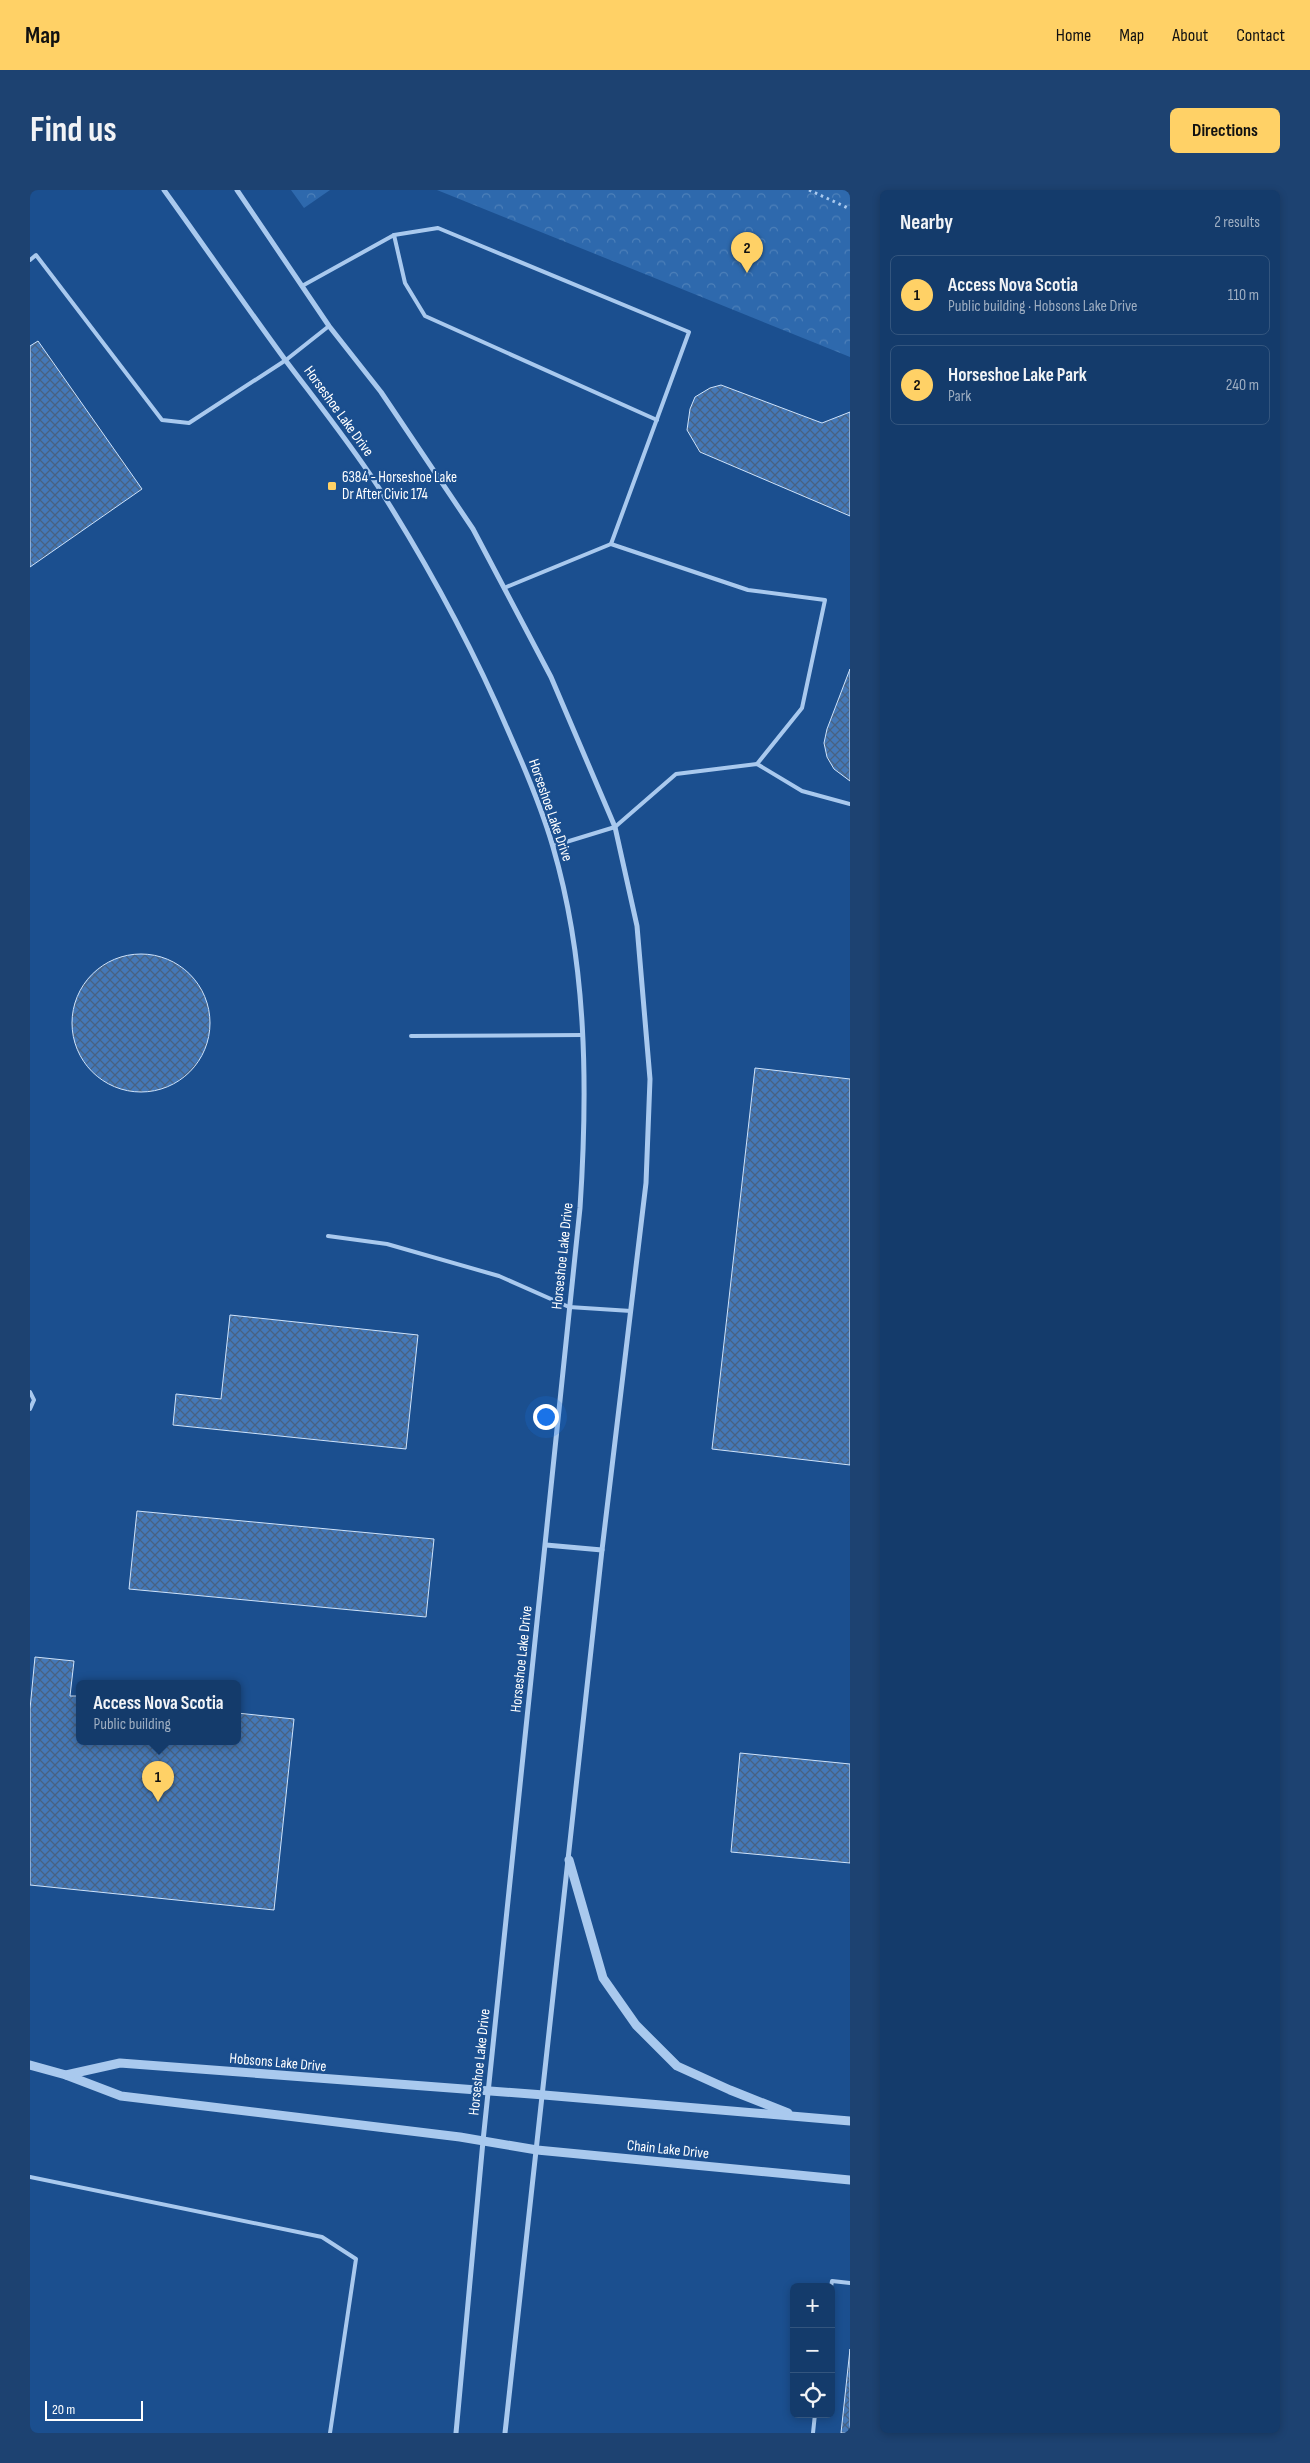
<!DOCTYPE html>
<html lang="en">
<head>
<meta charset="utf-8">
<style>
	:root { --surface:#143b6b; --page:#1d4271; --text:#f1f3f6; --muted:#9dadc1; --line:#33557e; --accent:#ffd166 }
	body { margin:0; font-family:"Sofia Sans Condensed",sans-serif; background:var(--page); color:var(--text) }
	.controls { position:absolute; right:15px; bottom:15px; display:grid; overflow:hidden; border-radius:8px; box-shadow:0 2px 8px #0003 }
	.controls button { width:45px; height:45px; display:grid; place-items:center; padding:0; border:0; border-bottom:1px solid var(--line); background:var(--surface); color:var(--text); font:25px sans-serif }
	.scale { position:absolute; left:15px; bottom:12px; width:98px; box-sizing:border-box; padding-left:5px; border:2px solid #fff; border-top:0; font-size:14px; line-height:18px; white-space:nowrap; color:#fff; -webkit-text-stroke:4px #1b4f8f; paint-order:stroke }
	.you { position:absolute; left:515px; top:1226px; width:18px; height:18px; margin:-12px; border:4px solid #fff; border-radius:50%; background:#1a73e8; box-shadow:0 0 0 8px #1a73e833 }
	.badge { display:grid; place-items:center; width:32px; height:32px; border-radius:50%; background:var(--accent); color:#111; font-size:16px; font-weight:700 }
	.pin { position:absolute; translate:-50% -41px; filter:drop-shadow(0 1px 2px #0008) }
	.pin::after { content:''; position:absolute; top:26px; width:18px; height:15px; background:inherit; clip-path:polygon(0 0,100% 0,50% 100%) }
	.popup { position:absolute; left:46px; top:1490px; width:165px; height:65px; box-sizing:border-box; display:grid; place-content:center; border-radius:8px; background:var(--surface); filter:drop-shadow(0 1px 4px #0005); font-size:16px; white-space:nowrap; color:var(--muted) }
	.popup b { font-size:19px; color:var(--text) }
	.popup::after { content:''; position:absolute; left:50%; top:100%; margin-left:-10px; border:10px solid transparent; border-top-color:var(--surface) }
	.list { margin:0; padding:0; list-style:none }
	h2 { display:flex; justify-content:space-between; align-items:center; height:65px; margin:0; padding:0 20px; font-size:21px }
	h2 small { font-size:16px; font-weight:400; color:var(--muted) }
	.list li { display:grid; grid-template-columns:32px 1fr auto; gap:15px; align-items:center; box-sizing:border-box; height:80px; margin:0 10px 10px; padding:0 10px; border:1px solid var(--line); border-radius:8px }
	.list b { display:block; font-size:19px; white-space:nowrap }
	.list p { margin:0; font-size:16px; white-space:nowrap; color:var(--muted) }
	.list em { font-size:16px; font-style:normal; color:var(--muted) }
	.icon { flex:none; width:28px; height:28px; fill:none; stroke:currentColor; stroke-width:2; stroke-linecap:round; stroke-linejoin:round }
	.map { position:relative; flex:none; width:820px; height:2243px; overflow:hidden; border-radius:8px }
	header { display:flex; align-items:center; gap:30px; box-sizing:border-box; height:70px; padding:0 25px; background:var(--accent); color:#111 }
	header strong { font-size:24px }
	nav { display:flex; gap:28px; margin-inline-start:auto; font-size:18px }
	.intro { display:flex; align-items:center; justify-content:space-between; box-sizing:border-box; height:120px; padding:0 30px }
	h1 { margin:0; font-size:35px }
	.button { padding:12px 22px; border-radius:8px; background:var(--accent); color:#111; font-size:18px; font-weight:700 }
	main { display:flex; gap:30px; padding:0 30px }
	aside { flex:1; background:var(--surface); border-radius:8px; box-shadow:0 2px 8px #0003 }
	.map>svg:first-child { display:block }
</style>
</head>
<body>
<header>
<strong>Map</strong>
<nav><a>Home</a><a>Map</a><a>About</a><a>Contact</a></nav>
</header>
<div class="intro"><h1>Find us</h1><a class="button">Directions</a></div>
<main>
<div class="map">
<svg width="820" height="2243" viewBox="0 0 820 2243">
	<defs>
		<pattern id="forest-crowns" width="20" height="18" patternUnits="userSpaceOnUse" patternTransform="scale(1.25)"><rect width="20" height="18" fill="#2e69ad"/><path d="M2 6a3 3 0 1 1 6 0M12 15a3 3 0 1 1 6 0" fill="none" stroke="#4d80b9"/></pattern>
		<pattern id="building-cross-hatch" width="8" height="8" patternUnits="userSpaceOnUse" patternTransform="scale(1.25)"><rect width="8" height="8" fill="#4478b7"/><path d="M0 0l8 8M0 8l8-8" fill="none" stroke="#486282"/></pattern>
	</defs>
	<rect width="100%" height="100%" fill="#1b4f8f"/>
	<g fill="url(#forest-crowns)">
		<polygon points="261,0 300,0 274,18"/>
		<polygon points="407,0 820,0 820,167"/>
	</g>
	<g fill="url(#building-cross-hatch)" stroke="#cfe3fa">
		<polygon points="8,151 112,299 0,377 0,156"/>
		<polygon points="691,195 792,233 820,222 820,326 670,262 657,240 660,219 665,207 680,198"/>
		<polygon points="820,479 820,591 804,579 797,567 794,553 797,539"/>
		<circle cx="111" cy="833" r="69"/>
		<polygon points="725,878 820,889 820,1275 682,1259"/>
		<polygon points="200,1125 388,1145 376,1259 143,1235 146,1204 191,1209"/>
		<polygon points="107,1321 404,1349 396,1427 99,1399"/>
		<polygon points="5,1467 44,1471 40,1506 49,1506 49,1551 207,1551 207,1523 264,1529 244,1720 0,1695 0,1519"/>
		<polygon points="710,1563 820,1574 820,1673 701,1662"/>
		<polygon points="820,2159 820,2243 811,2243"/>
	</g>
	<g fill="none" stroke-linecap="round" stroke-linejoin="round">
		<polyline stroke="#a9c9ee" stroke-width="3" stroke-dasharray="2.5 4" stroke-linecap="butt" points="779,0 820,19"/>
		<g stroke="#a9c9ee" stroke-width="4">
			<polyline points="364,45 375,93 395,126 627,230"/>
			<polyline points="0,70 6,65 132,230 159,233 256,170 299,136"/>
			<polyline points="272,96 364,45 408,38 659,142 581,354"/>
			<polyline points="474,398 581,354 718,400 795,410 772,518 727,574"/>
			<polyline points="523,656 585,637 646,584 727,574 772,601 820,614"/>
			<polyline points="381,846 553,845"/>
			<polyline points="298,1046 357,1054 469,1086 539,1117 601,1121"/>
			<polyline points="0,1202 4,1210 0,1219"/>
			<polyline points="0,1987 292,2047 326,2069 300,2243"/>
			<polyline points="801,2097 802,2091 820,2093"/>
			<polyline points="783,2243 785,2224"/>
		</g>
		<g stroke="#a9c9ee" stroke-width="5">
			<path d="M134,0c41,57 81,115 122,171 31,41 63,81 91,124 51,80 96,163 133,250 16,36 32,74 43,112 34,116 35,241 27,361l-97,933 -27,292"/>
			<polyline points="207,0 299,136 351,202 443,339 521,487 585,637 607,736 620,889 616,993 572,1360 475,2243"/>
			<polyline points="516,1355 572,1360"/>
		</g>
		<g stroke="#a9c9ee" stroke-width="9">
			<polyline points="539,1670 573,1788 606,1835 647,1876 700,1900 758,1923"/>
			<polyline points="0,1875 36,1885 91,1906 430,1947 507,1960 820,1990"/>
			<polyline points="36,1885 90,1873 514,1905 820,1931"/>
		</g>
	</g>
	<rect fill="#ffd166" stroke="#1b4f8f" stroke-width="2" x="297" y="291" width="10" height="10" rx="2.5"/>
	<g text-anchor="middle" stroke-width="4.5" stroke-linejoin="round" paint-order="stroke">
		<g font-size="15" fill="#fff" stroke="#1b4f8f">
			<text transform="translate(309 221) rotate(54)" y="5">Horseshoe Lake Drive</text>
			<text transform="translate(521 620) rotate(71)" y="5">Horseshoe Lake Drive</text>
			<text transform="translate(532 1066) rotate(-84)" y="5">Horseshoe Lake Drive</text>
			<text transform="translate(491 1469) rotate(-84)" y="5">Horseshoe Lake Drive</text>
			<text transform="translate(248 1872) rotate(5)" y="5">Hobsons Lake Drive</text>
			<text transform="translate(449 1872) rotate(-84)" y="5">Horseshoe Lake Drive</text>
			<text transform="translate(638 1959) rotate(6)" y="5">Chain Lake Drive</text>
		</g>
		<g font-size="15" fill="#fff" stroke="#1b4f8f" text-anchor="start">
			<text x="312" y="292">6384 - Horseshoe Lake<tspan x="312" dy="17">Dr After Civic 174</tspan></text>
		</g>
	</g>
</svg>
<div class="controls">
<button>+</button>
<button>−</button>
<button><svg class="icon" aria-label="locate" viewBox="0 0 24 24"><circle cx="12" cy="12" r="6"/><path d="M12 2v4M12 18v4M2 12h4M18 12h4"/></svg></button>
</div>
<div class="scale">20 m</div>
<div class="you"></div>
<div class="pin badge" style="left:128px;top:1612px">1</div>
<div class="popup"><b>Access Nova Scotia</b>Public building</div>
<div class="pin badge" style="left:717px;top:83px">2</div>
</div>
<aside>
<h2>Nearby<small>2 results</small></h2>
<ul class="list">
<li><span class="badge">1</span><div><b>Access Nova Scotia</b><p>Public building · Hobsons Lake Drive</p></div><em>110 m</em></li>
<li><span class="badge">2</span><div><b>Horseshoe Lake Park</b><p>Park</p></div><em>240 m</em></li>
</ul>
</aside>
</main>
</body>
</html>
